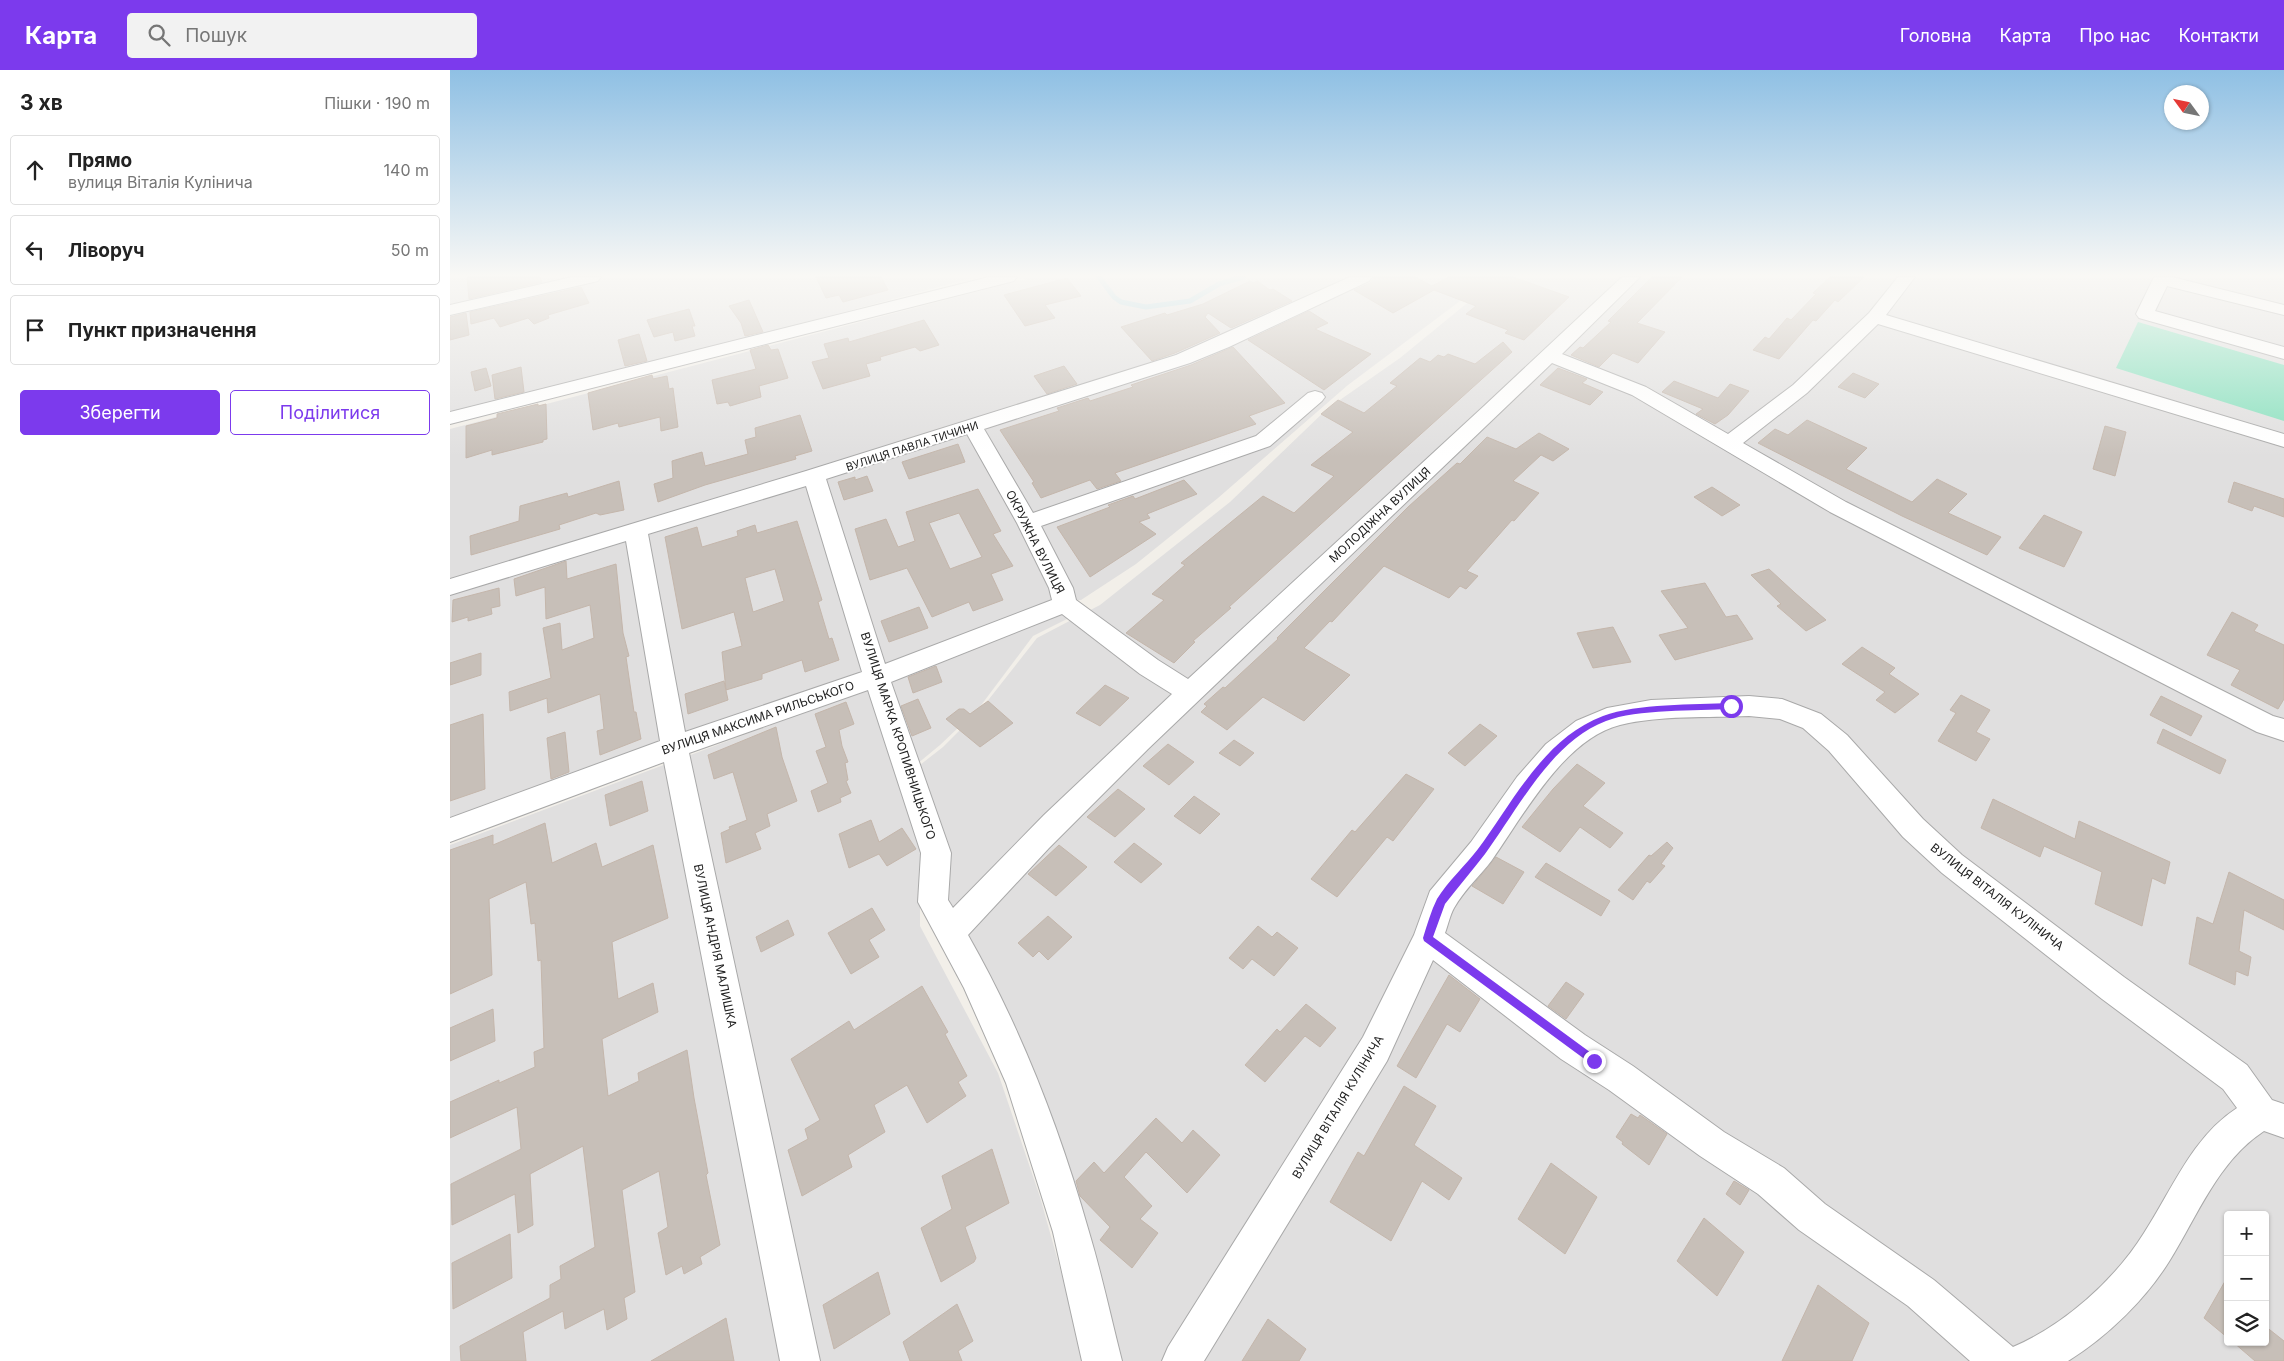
<!DOCTYPE html>
<html lang="uk">
<head>
<meta charset="utf-8">
<style>
	:root { --surface:#fff; --page:#f2f2f2; --text:#222; --muted:#767676; --line:#e0e0e0; --accent:#7c3aed }
	body { margin:0; font-family:Inter,sans-serif; background:var(--page); color:var(--text) }
	.controls { position:absolute; right:15px; bottom:15px; display:grid; overflow:hidden; border-radius:5px; box-shadow:0 1px 4px #0004 }
	.controls button { width:45px; height:45px; display:grid; place-items:center; padding:0; border:0; border-bottom:1px solid var(--line); background:var(--surface); color:var(--text); font:25px sans-serif }
	.compass { position:absolute; left:1714px; top:15px; width:45px; height:45px; border-radius:50%; background:var(--surface); box-shadow:0 1px 4px #0004; rotate:303deg }
	.stop { position:absolute; width:15px; height:15px; margin:-11px; border:4px solid #7c3aed; border-radius:50%; background:#fff }
	.stop.end { background:#7c3aed; border-color:#fff; box-shadow:0 1px 5px #0008 }
	.list { margin:0; padding:0; list-style:none }
	h2 { display:flex; justify-content:space-between; align-items:center; height:65px; margin:0; padding:0 20px; font-size:21px }
	h2 small { font-size:16px; font-weight:400; color:var(--muted) }
	.list li { display:grid; grid-template-columns:32px 1fr auto; gap:15px; align-items:center; box-sizing:border-box; height:70px; margin:0 10px 10px; padding:0 10px; border:1px solid var(--line); border-radius:5px }
	.list b { display:block; font-size:19px; white-space:nowrap }
	.list p { margin:0; font-size:16px; white-space:nowrap; color:var(--muted) }
	.list em { font-size:16px; font-style:normal; color:var(--muted) }
	.actions { display:flex; gap:10px; padding:15px 20px }
	.actions a { flex:1; padding:11px 0; border:1px solid var(--accent); border-radius:5px; text-align:center; font-size:18px; color:var(--accent) }
	.actions .main { background:var(--accent); color:#fff }
	.icon { flex:none; width:28px; height:28px; fill:none; stroke:currentColor; stroke-width:2; stroke-linecap:round; stroke-linejoin:round }
	.map { position:relative; flex:none; width:1834px; height:1291px; overflow:hidden }
	header { display:flex; align-items:center; gap:30px; box-sizing:border-box; height:70px; padding:0 25px; background:var(--accent); color:#fff }
	header strong { font-size:24px }
	nav { display:flex; gap:28px; margin-inline-start:auto; font-size:18px }
	.search { width:350px; height:45px; background:var(--page); display:flex; align-items:center; gap:12px; box-sizing:border-box; padding:0 18px; border-radius:5px; color:var(--muted); font-size:19px }
	main { display:flex }
	aside { flex:1; background:var(--surface) }
	.map>svg:first-child { display:block }
</style>
</head>
<body>
<header>
<strong>Карта</strong>
<div class="search"><svg class="icon" aria-label="search" viewBox="0 0 24 24"><circle cx="10" cy="10" r="6"/><path d="M15 15l6 6"/></svg>Пошук</div>
<nav><a>Головна</a><a>Карта</a><a>Про нас</a><a>Контакти</a></nav>
</header>
<main>
<aside>
<h2>3 хв<small>Пішки · 190 m</small></h2>
<ul class="list">
<li><svg class="icon" aria-label="ahead" viewBox="0 0 24 24"><path d="M12 20V5M6 11l6-6 6 6"/></svg><div><b>Прямо</b><p>вулиця Віталія Кулінича</p></div><em>140 m</em></li>
<li><svg class="icon" aria-label="left" viewBox="0 0 24 24"><path d="M17 20v-9H6M10 6l-5 5 5 5"/></svg><div><b>Ліворуч</b></div><em>50 m</em></li>
<li><svg class="icon" aria-label="arrive" viewBox="0 0 24 24"><path d="M6 21V4h12l-3 4 3 4H6"/></svg><div><b>Пункт призначення</b></div></li>
</ul>
<div class="actions"><a class="main">Зберегти</a><a>Поділитися</a></div>
</aside>
<div class="map">
<svg width="1834" height="1291" viewBox="0 0 1834 1291">
	<rect width="100%" height="100%" fill="#f2efe9"/>
	<g fill="#e0dfdf" fill-rule="evenodd">
		<polygon points="0,207 526,207 285,271 0,343"/>
		<polygon points="583,207 1042,207 898,315 768,428 686,494 631,530 601,533 0,762 0,359"/>
		<path d="M1049,207h785v1084h-1183l-99,-311 -56,-94 -35,-184 32,-25 39,-39 55,-70 63,-33 130,-103 97,-93 73,-51zM1778,1145h37v127h-37z"/>
		<polygon points="606,541 621,547 583,566 529,638 490,675 461,699 434,608"/>
		<polygon points="422,617 480,788 470,824 470,856 548,1003 590,1127 636,1291 0,1291 0,775"/>
	</g>
	<polygon fill="#88e0be" points="1688,252 1834,295 1834,351 1666,298"/>
	<g fill="none" stroke-linecap="round" stroke-linejoin="round">
		<polyline stroke="#aad3df" stroke-width="5" points="649,207 664,227 671,232 696,237 740,231 769,214 793,207"/>
	</g>
	<g fill="#c7bfb8" stroke="#c4b6ab" fill-rule="evenodd">
		<polygon points="17,207 90,207 92,212 19,229"/>
		<polygon points="366,207 431,207 438,220 393,232 389,225 376,228"/>
		<polygon points="924,207 965,207 982,216 999,207 1063,207 1119,227 1074,270 1055,263 1058,260 1016,244 1026,236 984,220 943,243 904,220 920,213"/>
		<polygon points="1202,207 1232,207 1187,253 1215,262 1188,293 1163,283 1149,297 1121,285 1130,277 1133,278 1161,252 1158,251"/>
		<polygon points="1380,207 1414,207 1388,232 1385,230 1366,251 1363,250 1329,289 1303,280 1315,267 1319,269 1337,248 1341,250 1366,224 1363,223"/>
		<polygon points="617,208 631,226 595,235 605,248 575,256 554,225"/>
		<polygon points="800,211 803,213 807,211 820,220 823,219 842,231 781,258 758,243 755,247 770,263 725,283 702,291 671,257 715,243 717,245 753,234"/>
		<polygon points="131,217 139,233 98,245 99,248 84,254 78,248 50,257 44,248 21,254 20,242"/>
		<polygon points="299,230 313,262 295,266 291,253 279,236"/>
		<polygon points="239,239 245,256 242,256 245,266 225,271 223,262 204,267 197,250"/>
		<polygon points="859,241 878,253 865,259 921,284 874,320 798,270"/>
		<polygon points="16,243 19,265 0,270 0,247"/>
		<polygon points="474,250 489,275 470,281 465,277 430,287 431,290 416,294 420,306 373,319 362,292 379,288 374,274 398,268 399,272"/>
		<polygon points="189,264 197,291 175,296 168,270"/>
		<polygon points="1053,272 1062,282 779,537 781,538 743,571 745,572 724,593 676,563 714,530 702,524 735,495 731,493 813,426 844,443 884,406 861,395 903,362 871,344 888,330 914,343 947,316 940,313 970,288 980,292 988,285 994,287 998,284 1025,294"/>
		<polygon points="318,275 321,280 328,279 338,308 309,316 311,327 280,336 278,332 267,334 262,310 306,299 300,280"/>
		<polygon points="783,277 835,333 799,346 806,354 665,403 671,411 647,419 640,410 591,428 582,413 584,412 550,360 609,341 607,338 638,328 640,331 683,317 681,315 741,295"/>
		<polygon points="614,296 627,314 597,324 584,306"/>
		<polygon points="71,297 74,322 45,329 42,305"/>
		<polygon points="36,298 41,316 25,321 21,302"/>
		<polygon points="1108,298 1137,309 1132,313 1153,322 1140,335 1090,315"/>
		<polygon points="1403,303 1429,314 1415,328 1388,317"/>
		<polygon points="202,305 203,309 217,306 219,319 223,318 228,357 211,361 210,347 169,357 168,353 143,360 138,323"/>
		<polygon points="1224,311 1268,328 1280,314 1299,321 1278,345 1265,354 1246,344 1253,339 1212,322"/>
		<polygon points="88,334 88,336 96,334 97,369 93,370 93,372 42,385 42,380 16,388 16,356 47,348 47,344"/>
		<polygon points="350,345 362,381 345,386 346,389 255,415 208,432 204,414 223,408 222,391 252,382 255,396 298,384 295,370 306,367 305,358"/>
		<polygon points="1357,350 1417,378 1396,399 1462,432 1487,409 1517,424 1498,443 1551,467 1537,485 1452,446 1308,373 1325,359 1338,365"/>
		<polygon points="1655,356 1676,362 1665,406 1643,399"/>
		<polygon points="1089,363 1119,379 1103,391 1091,385 1063,411 1089,423 1064,451 1062,450 1017,501 1028,506 1016,519 1010,516 999,528 934,496 882,552 880,551 854,578 900,605 854,651 813,627 777,660 751,642 757,636 754,634 773,617 775,618 828,569 827,568 958,437 1007,393 1010,394 1037,367 1066,379"/>
		<polygon points="508,374 515,392 459,409 452,392"/>
		<polygon points="417,406 423,421 394,430 388,412 405,407 405,410"/>
		<polygon points="734,410 747,424 697,444 700,448 689,452 706,464 640,507 607,457 660,437 658,435 683,426 685,429"/>
		<polygon points="169,411 174,440 150,445 146,443 109,455 110,459 21,485 20,466 69,451 70,436 117,423 118,427"/>
		<polygon points="1784,412 1834,429 1834,447 1804,436 1802,441 1778,432"/>
		<polygon points="1262,417 1290,435 1272,446 1244,427"/>
		<path d="M528,419l23,42 -8,3 20,32 -22,8 12,26 -30,11 -4,-9 -37,15 -25,-49 -37,12 -15,-51 31,-10 12,28 17,-6 -9,-29zM509,443l23,44 -32,12 -21,-46z"/>
		<polygon points="1594,445 1632,462 1614,497 1569,478"/>
		<path d="M347,451l25,79 -4,2 11,37 3,-1 7,22 -34,12 -3,-12 -40,14v5l-36,11 -4,-38 20,-6 -8,-34 -52,17 -17,-92 32,-10 5,20 36,-11 -1,-5 18,-6 2,8zM325,499l9,32 -31,11 -8,-34z"/>
		<polygon points="116,491 117,509 166,494 173,563 179,586 176,587 184,642 186,642 191,669 150,685 147,661 154,659 150,624 98,643 97,628 60,641 59,622 101,608 93,558 110,553 112,580 144,568 140,535 96,549 95,517 66,526 64,509"/>
		<polygon points="1319,499 1345,523 1376,550 1356,561 1327,536 1331,534 1301,505"/>
		<polygon points="1255,513 1276,547 1287,545 1303,569 1225,590 1209,565 1238,558 1211,521"/>
		<polygon points="49,518 50,536 41,538 42,544 18,551 18,547 2,552 3,530"/>
		<polygon points="469,537 478,558 439,572 431,551"/>
		<polygon points="1782,542 1808,555 1804,561 1834,575 1834,629 1828,639 1781,615 1790,600 1757,585"/>
		<polygon points="1163,557 1181,592 1143,598 1127,563"/>
		<polygon points="1412,577 1445,598 1439,604 1469,624 1445,643 1426,630 1435,622 1392,594"/>
		<polygon points="31,583 31,605 0,615 0,593"/>
		<polygon points="486,596 492,612 463,623 458,607"/>
		<polygon points="274,611 278,630 238,644 235,624"/>
		<polygon points="655,615 679,628 650,656 626,643"/>
		<polygon points="1511,625 1540,640 1526,662 1540,669 1526,691 1488,671 1506,643 1500,640"/>
		<polygon points="1711,626 1752,646 1741,666 1700,645"/>
		<polygon points="468,629 481,658 462,666 451,636"/>
		<polygon points="538,631 563,653 530,677 496,649 509,639 514,639 520,644"/>
		<polygon points="396,632 404,654 389,660 392,676 398,692 395,693 398,710 396,711 401,723 390,728 391,732 368,742 361,721 378,713 366,681 376,677 365,644"/>
		<polygon points="33,644 35,719 0,731 0,655"/>
		<polygon points="1030,654 1047,666 1015,696 998,683"/>
		<polygon points="326,657 332,687 347,731 317,744 320,756 305,763 311,779 276,793 271,763 280,759 279,757 297,750 283,702 264,709 258,685"/>
		<polygon points="1713,659 1776,690 1770,704 1707,673"/>
		<polygon points="115,662 119,702 101,709 97,668"/>
		<polygon points="784,670 804,683 790,696 769,683"/>
		<polygon points="718,674 744,692 719,715 693,696"/>
		<polygon points="1127,694 1155,713 1133,736 1173,763 1160,778 1130,757 1110,782 1072,757 1103,719"/>
		<polygon points="956,704 984,719 943,771 937,767 887,827 861,809 902,760 905,762"/>
		<polygon points="192,711 198,741 160,756 155,725"/>
		<polygon points="668,719 695,739 665,767 637,747"/>
		<polygon points="744,726 770,744 750,764 724,746"/>
		<polygon points="1543,729 1625,769 1629,751 1720,792 1715,814 1702,808 1692,856 1645,834 1652,802 1594,776 1590,787 1531,758"/>
		<polygon points="421,750 429,772 452,758 466,779 437,796 429,784 399,798 389,764"/>
		<polygon points="95,753 102,793 146,773 152,797 203,775 218,848 162,872 168,929 203,913 208,942 152,969 158,1026 189,1011 188,1003 237,980 244,1028 258,1103 256,1105 270,1175 250,1187 252,1194 234,1204 232,1196 216,1205 208,1163 218,1157 209,1101 172,1120 185,1222 174,1228 177,1249 157,1260 154,1239 115,1259 113,1241 73,1262 76,1291 11,1291 10,1276 100,1228 100,1215 111,1209 110,1196 145,1177 133,1076 80,1104 83,1155 68,1163 65,1124 2,1155 1,1114 71,1079 67,1037 0,1068 0,1032 49,1010 49,1013 85,997 84,982 94,978 91,890 88,891 85,853 81,854 76,812 39,829 42,905 0,924 0,780 43,765 43,775"/>
		<polygon points="1217,772 1223,778 1211,794 1215,796 1200,813 1197,811 1183,830 1168,820 1199,785 1201,786"/>
		<polygon points="684,773 712,794 691,813 664,792"/>
		<polygon points="609,775 637,797 606,826 578,804"/>
		<polygon points="1046,787 1074,802 1053,834 1022,816"/>
		<polygon points="1096,793 1160,831 1151,846 1085,807"/>
		<polygon points="1779,802 1834,830 1834,860 1794,840 1789,881 1801,887 1798,906 1786,901 1785,915 1739,894 1747,847 1763,854"/>
		<polygon points="422,838 435,860 419,870 429,887 401,904 378,863"/>
		<polygon points="598,846 622,867 598,890 589,881 583,887 568,873"/>
		<polygon points="338,850 344,865 311,882 306,867"/>
		<polygon points="808,856 822,867 827,862 848,878 824,906 802,889 793,899 779,888"/>
		<polygon points="999,905 1030,929 1010,962 997,954 966,1008 947,996"/>
		<polygon points="1116,912 1134,924 1116,949 1098,936"/>
		<polygon points="472,916 498,962 495,964 517,1006 508,1012 516,1026 477,1053 457,1015 424,1035 435,1062 398,1085 402,1097 352,1126 338,1080 358,1069 355,1059 370,1050 341,989 399,951 404,960"/>
		<polygon points="856,934 886,958 870,977 855,966 815,1012 795,995 827,959 830,962"/>
		<polygon points="43,939 45,971 0,991 0,958"/>
		<polygon points="954,1016 986,1036 964,1075 1012,1108 999,1130 972,1111 941,1171 880,1132 908,1082 914,1086"/>
		<polygon points="1181,1044 1188,1048 1190,1045 1217,1064 1199,1095 1172,1074 1173,1072 1166,1067"/>
		<polygon points="706,1048 732,1073 743,1060 770,1085 737,1123 696,1082 674,1107 702,1136 690,1149 708,1163 682,1198 650,1170 660,1157 630,1126 626,1111 644,1092 654,1103"/>
		<polygon points="542,1079 559,1133 515,1157 526,1188 524,1192 491,1212 471,1158 502,1139 492,1106"/>
		<polygon points="1101,1093 1147,1127 1115,1184 1068,1149"/>
		<polygon points="1284,1111 1299,1120 1290,1135 1276,1124"/>
		<polygon points="1254,1148 1294,1182 1267,1226 1227,1191"/>
		<polygon points="60,1164 62,1208 3,1239 2,1193"/>
		<polygon points="428,1202 440,1244 384,1279 373,1235"/>
		<polygon points="1778,1206 1778,1268 1754,1248"/>
		<polygon points="1368,1215 1419,1253 1402,1291 1332,1291"/>
		<polygon points="507,1234 523,1271 508,1281 512,1291 460,1291 453,1272"/>
		<polygon points="276,1248 284,1291 201,1291"/>
		<polygon points="818,1249 856,1279 849,1291 792,1291"/>
		<polygon points="1815,1256 1834,1271 1834,1291 1805,1291 1783,1272 1815,1272"/>
	</g>
	<g fill="none" stroke-linecap="round" stroke-linejoin="round">
		<defs>
			<g id="minor">
				<polygon points="122,207 151,207 148,211 0,245 0,235"/>
				<polygon points="539,207 567,207 564,211 0,354 0,342"/>
				<path d="M900,207h22l-3,4 -140,66 -39,16 -206,66 49,84 223,-77 52,-43 7,-2 7,2 3,4 -3,4 -52,45 -229,80 32,62 3,12 82,60 30,19 296,-273 138,-129h18l-78,77 84,33 82,47 65,-49 76,-72 29,-36h17l-29,38 398,119v13l-406,-123 -71,69 -64,50 103,59 427,214 11,3v22l-27,-9 -427,-220 -198,-117 -80,-32 -404,386 -99,99 -81,87c53,93 92,194 121,297 13,43 22,86 33,129h-40l-29,-129 -47,-149 -42,-95 -46,-86 3,-49 -53,-163 -179,63 131,608h-40l-116,-599 -214,80v-24l210,-77 -34,-200 -176,54v-16l356,-108 370,-116zM517,364l50,89 32,65 3,12 -167,64 -59,-185zM356,416l56,186 -177,60 -37,-198zM612,544l78,60 32,20 -128,121 -91,93 -5,-8 3,-47 -60,-171z"/>
				<polygon points="1704,207 1722,207 1834,235 1834,245 1717,216 1705,241 1834,277 1834,289 1689,248 1686,244"/>
				<path d="M1299,626l33,3 39,15 26,21 76,84 39,36 162,122 123,88 25,35 12,4v34l-20,-7c-46,30 -66,84 -94,129 -24,39 -63,77 -102,101h-98l-62,-55 -109,-76 -41,-36 -58,-38 -91,-66 -48,-31 -128,-99 -46,101 -183,300h-42l6,-14 195,-310 51,-102 16,-44 41,-49 46,-65 29,-33 30,-23 31,-13 44,-8zM1299,646l31,3 23,9 26,23 74,86 39,36 160,126 121,90 14,19c-45,29 -65,82 -93,125 -30,48 -80,92 -131,114l-79,-67 -109,-76 -41,-36 -60,-36 -91,-66 -48,-31 -140,-102c3,-8 5,-18 9,-25 10,-18 26,-32 38,-48 31,-44 72,-121 128,-135 40,-10 88,-7 129,-9z"/>
			</g>
		</defs>
		<use href="#minor" stroke="#a9a9a9" stroke-width="2"/>
		<use href="#minor" fill="#fff" fill-rule="evenodd"/>
	</g>
	<linearGradient id="sky" x2="0" y2="1"><stop stop-color="#8fc0e4"/><stop offset="0.53" stop-color="#f9f8f5"/><stop offset="1" stop-color="#f9f8f5" stop-opacity="0"/></linearGradient>
	<rect width="1834" height="387" fill="url(#sky)"/>
	<path fill="#7c3aed" d="M1281,633l4,3 -4,3c-35,2 -94,0 -125,12 -55,21 -88,88 -121,133 -13,17 -27,33 -40,50l-12,33 165,121v7l-4,1 -170,-125 -1,-3c4,-13 8,-27 14,-39 11,-18 28,-33 41,-50 35,-47 66,-111 125,-133 35,-13 90,-11 128,-13z"/>
	<g text-anchor="middle" stroke-width="4" stroke-linejoin="round" paint-order="stroke">
		<g font-size="11" fill="#222" stroke="#fff">
			<text transform="translate(462 376) rotate(-18)" y="4">ВУЛИЦЯ ПАВЛА ТИЧИНИ</text>
		</g>
		<g font-size="12" fill="#222" stroke="#fff">
			<text transform="translate(930 445) rotate(-43)" y="4">МОЛОДІЖНА ВУЛИЦЯ</text>
			<text transform="translate(585 472) rotate(63)" y="4">ОКРУЖНА ВУЛИЦЯ</text>
			<text transform="translate(308 648) rotate(-19)" y="4">ВУЛИЦЯ МАКСИМА РИЛЬСЬКОГО</text>
			<text transform="translate(448 666) rotate(72)" y="4">ВУЛИЦЯ МАРКА КРОПИВНИЦЬКОГО</text>
			<text transform="translate(1547 827) rotate(38)" y="4">ВУЛИЦЯ ВІТАЛІЯ КУЛІНИЧА</text>
			<text transform="translate(265 876) rotate(78)" y="4">ВУЛИЦЯ АНДРІЯ МАЛИШКА</text>
			<text transform="translate(888 1037) rotate(-59)" y="4">ВУЛИЦЯ ВІТАЛІЯ КУЛІНИЧА</text>
		</g>
	</g>
</svg>
<div class="controls">
<button>+</button>
<button>−</button>
<button><svg class="icon" aria-label="layers" viewBox="0 0 24 24"><path d="M12 4l9 5-9 5-9-5zM3 14l9 5 9-5"/></svg></button>
</div>
<svg class="compass" viewBox="-18 -18 36 36"><path d="M0-13l5 13h-10z" fill="#e53935"/><path d="M0 13l5-13h-10z" fill="#767676"/></svg>
<div class="stop" style="left:1281px;top:636px"></div>
<div class="stop end" style="left:1144px;top:991px"></div>
</div>
</main>
</body>
</html>
